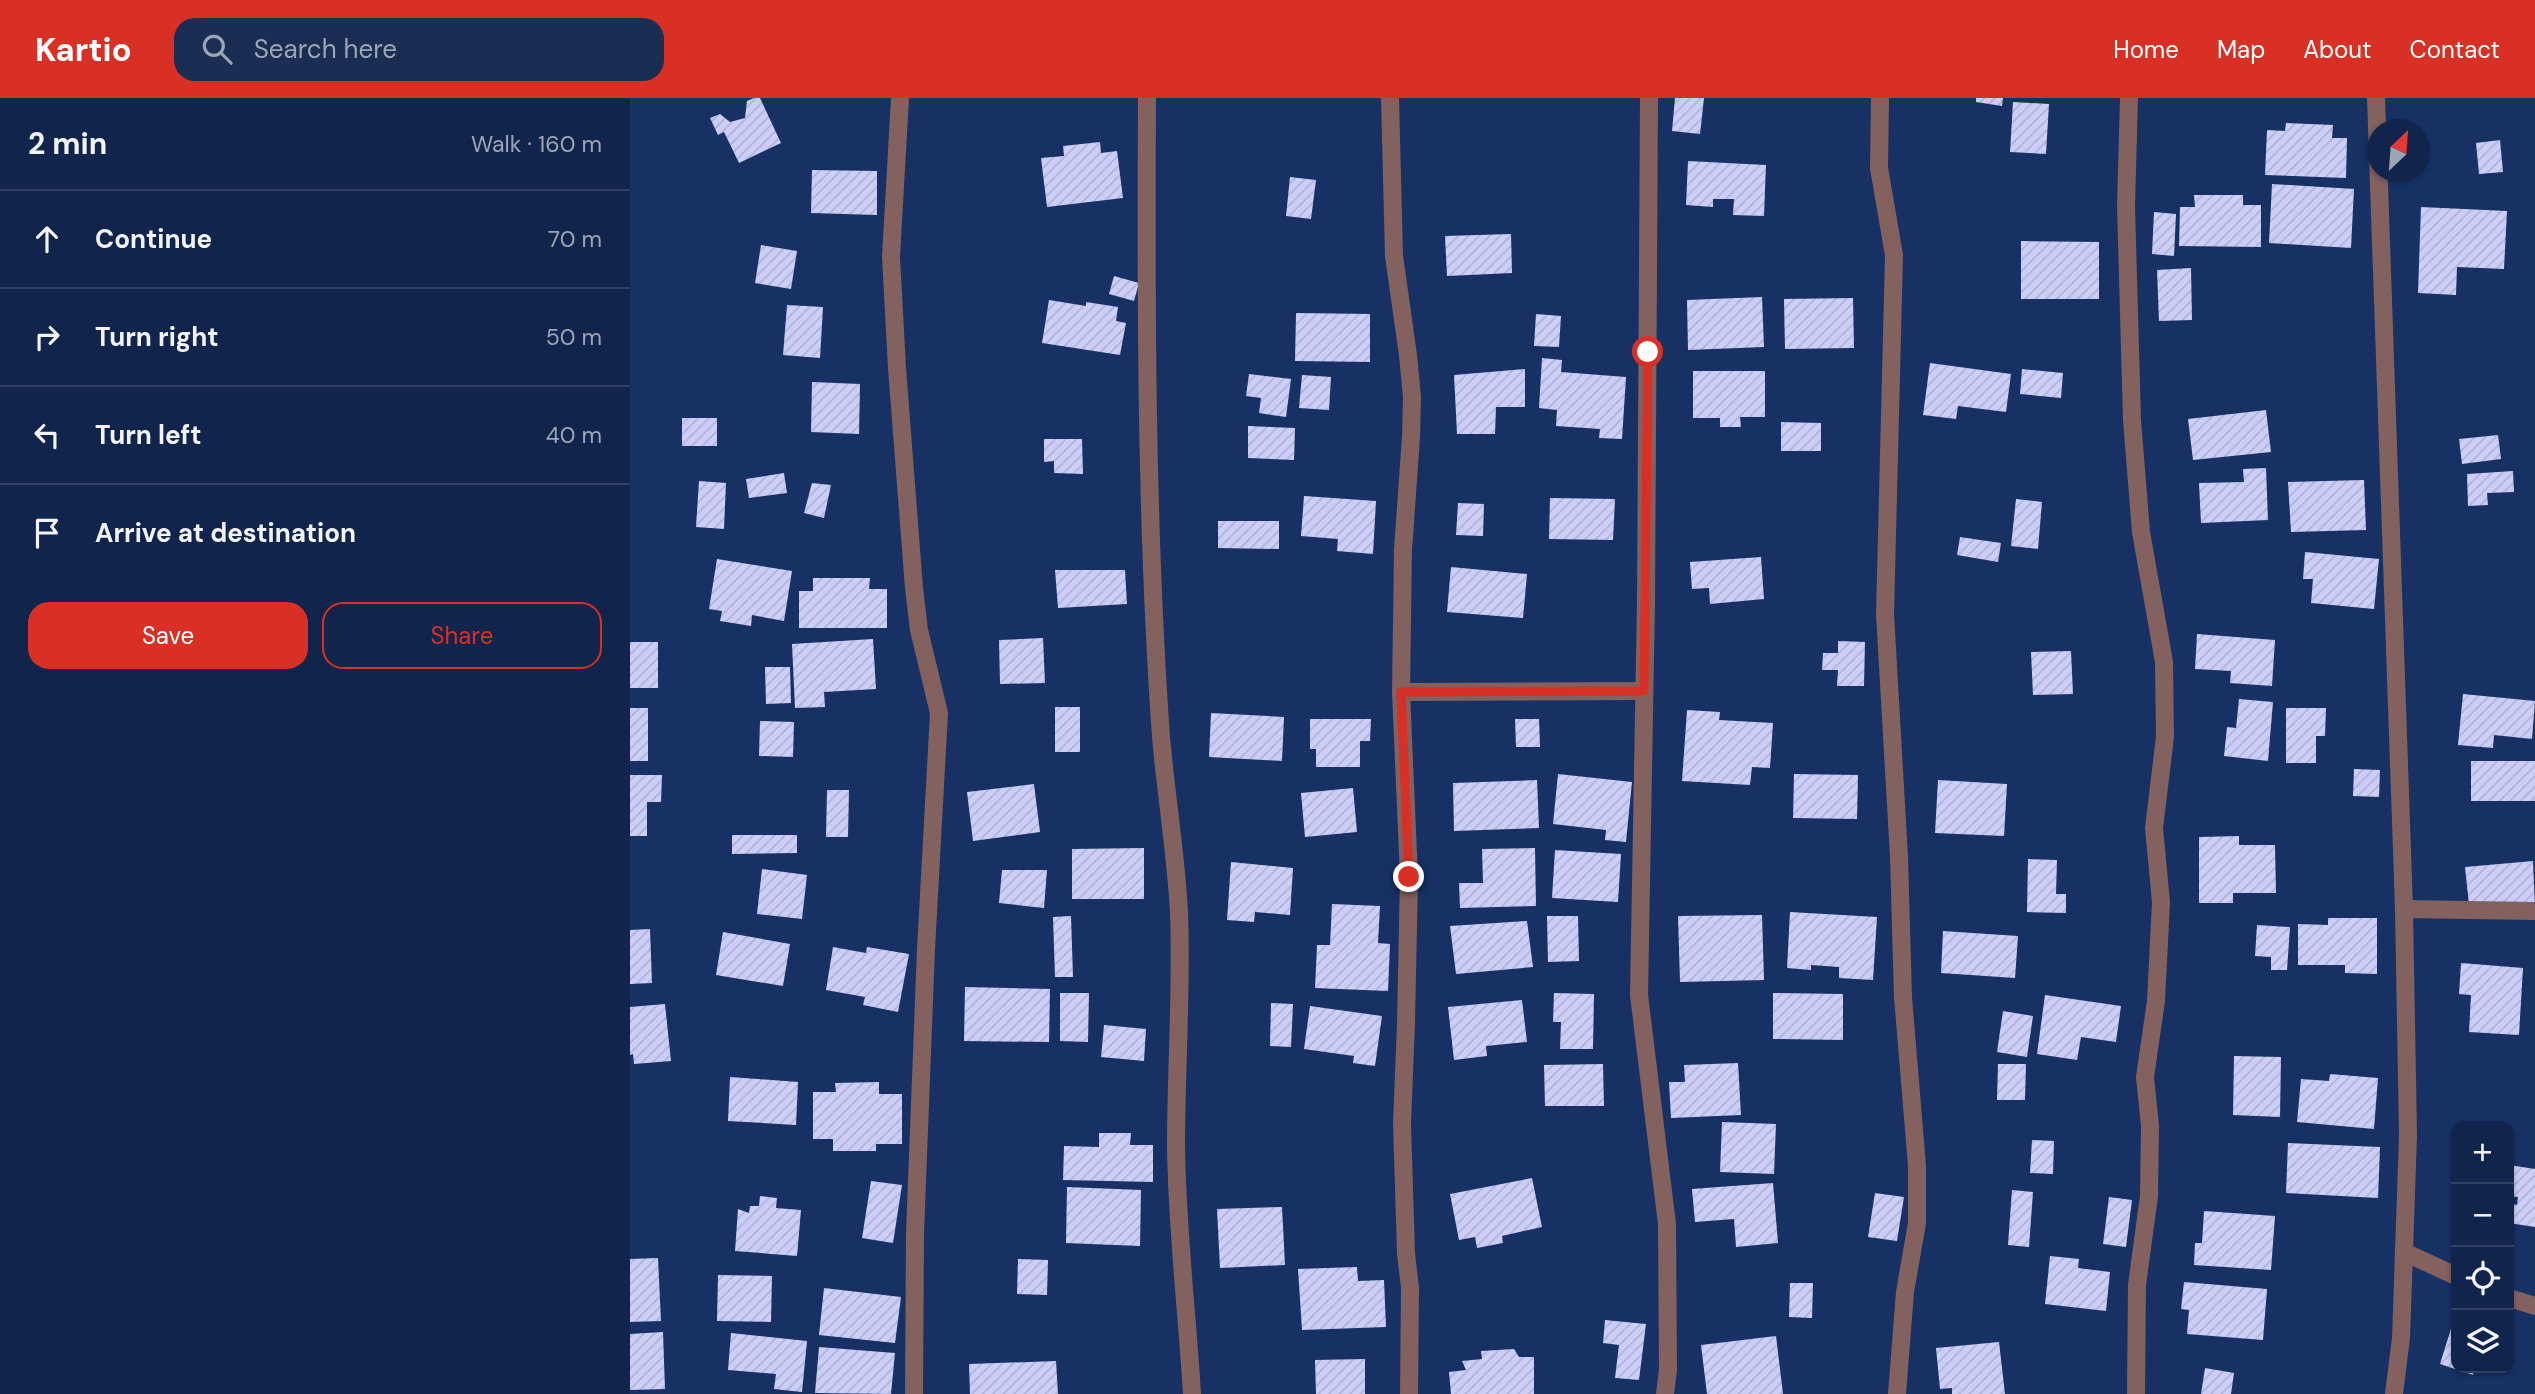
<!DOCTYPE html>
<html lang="en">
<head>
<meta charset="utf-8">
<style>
	:root { --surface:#11254c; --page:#1a2d53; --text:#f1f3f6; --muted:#9ca5b5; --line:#304264; --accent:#d93025 }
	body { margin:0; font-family:"DM Sans",sans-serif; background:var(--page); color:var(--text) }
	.controls { position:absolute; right:21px; bottom:21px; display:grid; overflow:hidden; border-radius:14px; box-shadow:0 2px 5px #0004 }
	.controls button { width:63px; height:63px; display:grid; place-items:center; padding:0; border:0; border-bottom:2px solid var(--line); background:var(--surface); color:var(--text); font:35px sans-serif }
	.compass { position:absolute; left:1737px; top:21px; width:63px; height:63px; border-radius:50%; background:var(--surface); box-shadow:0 2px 5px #0004; rotate:25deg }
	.stop { position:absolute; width:21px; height:21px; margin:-16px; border:5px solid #d93025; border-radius:50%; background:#fff }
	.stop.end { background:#d93025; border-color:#fff; box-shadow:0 2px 7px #0008 }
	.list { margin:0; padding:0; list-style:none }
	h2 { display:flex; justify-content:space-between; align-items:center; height:91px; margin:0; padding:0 28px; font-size:30px }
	h2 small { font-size:23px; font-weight:400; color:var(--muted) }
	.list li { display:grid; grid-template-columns:46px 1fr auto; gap:21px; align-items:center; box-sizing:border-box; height:98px; padding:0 28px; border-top:2px solid var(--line) }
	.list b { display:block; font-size:26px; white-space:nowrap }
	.list em { font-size:23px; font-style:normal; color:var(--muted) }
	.actions { display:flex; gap:14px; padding:21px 28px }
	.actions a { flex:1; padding:16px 0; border:2px solid var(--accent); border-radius:21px; text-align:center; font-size:24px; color:var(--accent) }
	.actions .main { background:var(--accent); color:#fff }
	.icon { flex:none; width:38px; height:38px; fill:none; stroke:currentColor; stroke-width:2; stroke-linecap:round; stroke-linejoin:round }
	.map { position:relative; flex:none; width:1905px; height:1296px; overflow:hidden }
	header { display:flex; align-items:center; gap:42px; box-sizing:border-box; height:98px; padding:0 35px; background:var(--accent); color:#fff }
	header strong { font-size:33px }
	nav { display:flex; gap:38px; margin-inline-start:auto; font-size:24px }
	.search { width:490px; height:63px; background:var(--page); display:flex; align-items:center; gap:18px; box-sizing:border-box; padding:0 24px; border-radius:21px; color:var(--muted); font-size:26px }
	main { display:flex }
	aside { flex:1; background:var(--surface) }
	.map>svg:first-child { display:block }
</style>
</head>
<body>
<header>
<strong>Kartio</strong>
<div class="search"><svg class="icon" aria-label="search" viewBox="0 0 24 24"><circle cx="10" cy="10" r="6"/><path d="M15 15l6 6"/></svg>Search here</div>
<nav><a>Home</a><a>Map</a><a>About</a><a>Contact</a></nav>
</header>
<main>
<aside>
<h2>2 min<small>Walk · 160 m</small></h2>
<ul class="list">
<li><svg class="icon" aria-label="ahead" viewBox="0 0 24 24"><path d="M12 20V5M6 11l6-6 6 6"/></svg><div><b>Continue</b></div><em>70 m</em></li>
<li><svg class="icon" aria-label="right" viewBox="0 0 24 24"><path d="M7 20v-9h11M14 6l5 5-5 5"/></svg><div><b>Turn right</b></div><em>50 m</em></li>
<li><svg class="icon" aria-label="left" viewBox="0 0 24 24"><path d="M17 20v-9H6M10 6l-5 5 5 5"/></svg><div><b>Turn left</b></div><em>40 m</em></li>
<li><svg class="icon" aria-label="arrive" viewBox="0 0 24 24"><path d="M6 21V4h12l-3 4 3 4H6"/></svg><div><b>Arrive at destination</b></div></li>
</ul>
<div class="actions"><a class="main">Save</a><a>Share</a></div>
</aside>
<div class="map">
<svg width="1905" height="1296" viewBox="0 0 1905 1296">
	<defs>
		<pattern id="building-hatch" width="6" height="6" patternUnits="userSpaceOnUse" patternTransform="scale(1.75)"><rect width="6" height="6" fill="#cccef8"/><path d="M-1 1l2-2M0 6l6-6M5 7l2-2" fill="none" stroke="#afb2d6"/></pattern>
	</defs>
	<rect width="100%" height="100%" fill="#173165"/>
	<g fill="url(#building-hatch)">
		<polygon points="124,0 130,0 151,45 109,65 94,34 88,37 80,20 90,16 100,24 115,20 117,3"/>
		<polygon points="1045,0 1074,0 1070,36 1042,33"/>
		<polygon points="1346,0 1373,0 1372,8 1346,4"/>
		<polygon points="1383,4 1419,6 1416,56 1380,54"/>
		<polygon points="1656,25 1703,27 1702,40 1717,40 1716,80 1635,77 1637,32 1655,33"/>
		<polygon points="1870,42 1873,74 1849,76 1846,45"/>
		<polygon points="470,44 471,55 487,53 493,100 417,109 411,60 434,58 433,48"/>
		<polygon points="1058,63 1136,67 1134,118 1103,117 1104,101 1083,101 1083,109 1056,107"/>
		<polygon points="182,72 247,73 247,117 181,115"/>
		<polygon points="660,79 686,82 681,121 656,118"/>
		<polygon points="1642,86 1724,91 1721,150 1639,145"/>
		<polygon points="1564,97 1613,97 1613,107 1631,107 1631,149 1549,148 1550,109 1565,109"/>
		<polygon points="1791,109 1877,113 1874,171 1827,169 1826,197 1788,195"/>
		<polygon points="1524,114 1546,116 1544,158 1522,156"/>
		<polygon points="881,136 882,175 817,178 815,138"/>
		<polygon points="1391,143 1469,144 1469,201 1391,201"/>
		<polygon points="131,147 167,153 161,191 125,185"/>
		<polygon points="1561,170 1562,222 1529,223 1527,172"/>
		<polygon points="484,178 509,185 504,203 479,196"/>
		<polygon points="1132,199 1134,249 1058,252 1057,202"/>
		<polygon points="1223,200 1224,250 1155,251 1154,201"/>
		<polygon points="419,202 456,208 456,204 488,209 486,223 496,225 490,257 412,245"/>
		<polygon points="157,207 193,209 190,260 153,257"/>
		<polygon points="666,215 740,216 740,264 665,263"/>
		<polygon points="906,216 931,218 929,249 904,248"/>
		<polygon points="912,260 932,262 931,274 996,279 992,341 969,340 970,331 926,328 927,312 909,310"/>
		<polygon points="1300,265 1381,276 1376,314 1328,308 1326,321 1293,317"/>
		<polygon points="895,271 895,309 866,309 865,336 827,336 824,277"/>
		<polygon points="1392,271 1433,275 1431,300 1390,296"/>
		<polygon points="1063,273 1135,273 1135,319 1110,319 1111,329 1090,329 1090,320 1063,320"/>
		<polygon points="619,276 661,281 656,319 629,315 631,300 616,298"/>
		<polygon points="672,277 701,279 699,312 669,310"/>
		<polygon points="182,284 230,286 229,336 181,334"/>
		<polygon points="1636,312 1641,354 1563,362 1558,321"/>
		<rect x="52" y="320" width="35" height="28"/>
		<polygon points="1151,324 1191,325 1191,353 1151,353"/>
		<polygon points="618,328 665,330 664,362 618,360"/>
		<polygon points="1868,337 1871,361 1832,366 1829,341"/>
		<polygon points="414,341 452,341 453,376 424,375 424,363 414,364"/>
		<polygon points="1636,370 1638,422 1571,425 1569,385 1614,384 1613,371"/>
		<polygon points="1883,373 1884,394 1857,395 1858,407 1838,408 1837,376"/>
		<polygon points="154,375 157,395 119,400 116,381"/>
		<polygon points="1734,382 1736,432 1661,434 1658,384"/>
		<polygon points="69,383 96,385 94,431 66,429"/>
		<polygon points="182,385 201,387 194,420 174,415"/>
		<polygon points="674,398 746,403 743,456 707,453 708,441 671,438"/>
		<polygon points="920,400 985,401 983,442 919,441"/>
		<polygon points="1386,401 1412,404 1408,451 1381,448"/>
		<polygon points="828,405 854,406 853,438 826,437"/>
		<polygon points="588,423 649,423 649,451 588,450"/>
		<polygon points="1330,439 1371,445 1368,464 1327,457"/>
		<polygon points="1675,454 1749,461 1744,511 1681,505 1683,481 1673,481"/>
		<polygon points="1131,459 1134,501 1080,506 1079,490 1062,491 1060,464"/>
		<polygon points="87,461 162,473 154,523 122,517 121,528 90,523 92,513 79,511"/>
		<polygon points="821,469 897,476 893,520 817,514"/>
		<polygon points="425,472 495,472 497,506 428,510"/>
		<polygon points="183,480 240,480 239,491 257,491 257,530 169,530 169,493 183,493"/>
		<polygon points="1567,536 1645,542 1642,588 1600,585 1601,573 1565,571"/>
		<polygon points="413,540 415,585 370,586 369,542"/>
		<polygon points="243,541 246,591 194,594 195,609 165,610 162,546"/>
		<polygon points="1208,543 1235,544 1234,588 1207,588 1208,572 1192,572 1193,555 1208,555"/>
		<rect x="0" y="544" width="28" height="46"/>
		<polygon points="1441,553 1443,596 1403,597 1401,554"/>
		<polygon points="135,569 160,569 161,605 136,606"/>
		<polygon points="1833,596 1905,603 1902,641 1864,637 1863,650 1828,647"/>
		<polygon points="1609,601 1643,604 1638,663 1594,658 1597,629 1606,630"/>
		<rect x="425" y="609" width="25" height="45"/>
		<rect x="0" y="610" width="18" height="53"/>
		<polygon points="1656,610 1696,610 1695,638 1686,638 1686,665 1656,665"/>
		<polygon points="1057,612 1090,614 1089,622 1143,625 1140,670 1122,669 1120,687 1052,683"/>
		<polygon points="581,615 654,619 652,663 579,659"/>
		<polygon points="680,621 741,621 740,643 730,643 730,669 686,669 686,651 680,651"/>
		<polygon points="885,621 909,621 910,649 886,649"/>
		<polygon points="130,623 164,624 163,659 129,658"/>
		<rect x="1841" y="663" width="64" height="40"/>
		<polygon points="1724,671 1750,672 1749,699 1723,698"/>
		<polygon points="928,676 1002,684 996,744 975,742 976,732 923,726"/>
		<polygon points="1164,676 1228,677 1227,721 1163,720"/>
		<polygon points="0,677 32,677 31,704 17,704 17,738 0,738"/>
		<polygon points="907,682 909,730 824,733 823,685"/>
		<polygon points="1308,682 1377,686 1374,738 1305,735"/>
		<polygon points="404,686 410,734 343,743 337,694"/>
		<polygon points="723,690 727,734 675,739 671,695"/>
		<polygon points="197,692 219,692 218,739 196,739"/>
		<polygon points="102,737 167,737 167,755 102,756"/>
		<polygon points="1609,738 1609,747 1645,747 1646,795 1603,795 1603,805 1569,805 1569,739"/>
		<polygon points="514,750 514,801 442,801 442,751"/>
		<polygon points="905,750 906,808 830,810 829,785 853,785 852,751"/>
		<polygon points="925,752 991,756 988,804 922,800"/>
		<polygon points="1398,761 1427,762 1426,796 1436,796 1436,815 1397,814"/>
		<polygon points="1903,763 1905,809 1840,816 1835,769"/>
		<polygon points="601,764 663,770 660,817 625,814 624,824 597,822"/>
		<polygon points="132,771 177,777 172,821 127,816"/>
		<polygon points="372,772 417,772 414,810 369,805"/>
		<polygon points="702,806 750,808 748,845 760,846 758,893 685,890 687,847 700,847"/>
		<polygon points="1160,814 1247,819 1243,882 1209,880 1209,869 1181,867 1181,872 1157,870"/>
		<polygon points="1132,817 1134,882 1050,884 1048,818"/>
		<polygon points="441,818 443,879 425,879 423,819"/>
		<polygon points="917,818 948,818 949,863 918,864"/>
		<polygon points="1698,820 1747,820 1747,876 1715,875 1715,867 1668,867 1668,826 1698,827"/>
		<polygon points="897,823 903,869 826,876 820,828"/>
		<polygon points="1627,827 1660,829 1657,872 1641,872 1641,859 1625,858"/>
		<polygon points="20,831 22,885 0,886 0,832"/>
		<polygon points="1313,833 1388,838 1385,880 1311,875"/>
		<polygon points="93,834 160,846 153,888 86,877"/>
		<polygon points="203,849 236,855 237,849 279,856 268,914 233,907 235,899 196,892"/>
		<polygon points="1831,865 1893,870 1889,937 1839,934 1841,897 1829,896"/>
		<polygon points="335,889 420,891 419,944 334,943"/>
		<polygon points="430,895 459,895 458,944 430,943"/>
		<polygon points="924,895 964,896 963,951 930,951 931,924 923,924"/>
		<polygon points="1143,895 1213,896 1213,942 1143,941"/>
		<polygon points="1415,897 1491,908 1486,944 1451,939 1447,962 1407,956"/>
		<polygon points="892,902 897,944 856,948 857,958 824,962 818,909"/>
		<polygon points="641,905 663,906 661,949 640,948"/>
		<polygon points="35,906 41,963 4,966 3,956 0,957 0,909"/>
		<polygon points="680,908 752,918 745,968 723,965 724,958 674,951"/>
		<polygon points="1373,913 1403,918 1397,959 1367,954"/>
		<polygon points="474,927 516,931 514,963 471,959"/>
		<polygon points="1604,958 1651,959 1650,1019 1603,1017"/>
		<polygon points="1108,965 1111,1017 1041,1020 1039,984 1055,984 1054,967"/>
		<polygon points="973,966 974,1008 915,1008 914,967"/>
		<polygon points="1368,966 1396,966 1395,1002 1367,1002"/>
		<polygon points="1700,976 1748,980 1744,1031 1667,1024 1671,981 1699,983"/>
		<polygon points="100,979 168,984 166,1027 98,1023"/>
		<polygon points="249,984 249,996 272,996 272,1046 246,1046 246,1053 203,1053 203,1041 183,1041 183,994 206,994 205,985"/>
		<polygon points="1092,1024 1146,1026 1144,1076 1090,1074"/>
		<polygon points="469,1035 501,1035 500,1047 523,1047 523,1084 433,1082 434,1048 469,1049"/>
		<polygon points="1402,1042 1424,1043 1423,1076 1400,1075"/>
		<polygon points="1658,1045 1750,1049 1748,1100 1656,1095"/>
		<polygon points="1879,1067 1905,1071 1905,1129 1879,1125 1879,1105 1887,1107 1888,1099 1879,1098"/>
		<polygon points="902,1080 912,1129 872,1138 873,1145 847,1150 845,1139 829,1142 820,1096"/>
		<polygon points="241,1083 272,1087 263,1145 232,1140"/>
		<polygon points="1143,1085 1148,1145 1106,1149 1104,1121 1065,1124 1062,1091"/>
		<polygon points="437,1089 511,1092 510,1148 436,1145"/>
		<polygon points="1382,1092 1403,1094 1399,1149 1378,1147"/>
		<polygon points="1245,1095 1274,1099 1267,1143 1238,1139"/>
		<polygon points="130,1098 147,1100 146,1110 171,1112 167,1158 105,1153 108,1111 119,1115 120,1108 129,1108"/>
		<polygon points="1479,1099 1502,1102 1496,1149 1473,1146"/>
		<polygon points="652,1109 655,1167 590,1170 587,1111"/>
		<polygon points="1574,1113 1645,1118 1641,1172 1564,1167 1565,1145 1572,1145"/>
		<polygon points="1420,1158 1449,1161 1448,1170 1480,1174 1476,1213 1415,1206"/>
		<polygon points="28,1160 31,1223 0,1224 0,1161"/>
		<polygon points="388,1161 418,1162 417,1197 387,1196"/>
		<polygon points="727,1169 728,1183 754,1182 756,1229 672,1232 668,1171"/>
		<polygon points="88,1177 142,1178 141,1224 87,1223"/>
		<polygon points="1554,1184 1637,1191 1633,1242 1557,1236 1559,1212 1551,1211"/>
		<polygon points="1160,1185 1183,1185 1182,1220 1159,1219"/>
		<polygon points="194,1190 271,1199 265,1245 189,1237"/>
		<polygon points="1824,1221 1826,1221 1826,1270 1845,1270 1843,1277 1810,1266"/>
		<polygon points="975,1222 1016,1226 1009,1282 985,1280 989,1247 973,1245"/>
		<polygon points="33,1234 35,1291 0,1292 0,1236"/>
		<polygon points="101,1235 177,1243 172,1294 144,1291 146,1276 98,1272"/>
		<polygon points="1146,1238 1153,1296 1077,1296 1071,1247"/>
		<polygon points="1369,1244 1375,1296 1322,1296 1322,1290 1310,1291 1306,1250"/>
		<polygon points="189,1249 265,1255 261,1296 185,1295"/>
		<polygon points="884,1251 889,1259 904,1259 904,1296 821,1296 819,1274 836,1272 832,1263 852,1261 851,1253"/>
		<polygon points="735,1261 735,1296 686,1296 685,1262"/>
		<polygon points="426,1263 428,1296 340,1296 339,1266"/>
		<polygon points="1575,1270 1604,1275 1601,1296 1571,1296"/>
	</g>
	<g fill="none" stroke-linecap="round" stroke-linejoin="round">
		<g stroke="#82615f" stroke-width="18">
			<polyline points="270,0 261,159 267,270 284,490 289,532 309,615 296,851 285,1135 284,1296"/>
			<path d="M517,0c-1,213 -1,426 14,639 5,58 15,117 18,175 3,78 -3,156 -3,235 1,82 11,165 16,247"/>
			<polyline points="760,0 764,158 778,257 782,299 781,339 773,452 771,594 779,779 776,925 772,1026 776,1155 780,1190 779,1296"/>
			<polyline points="1019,0 1016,504 1009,897 1037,1126 1038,1272 1035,1296"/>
			<polyline points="1250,0 1249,70 1264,157 1255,516 1269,759 1273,899 1287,1068 1287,1125 1275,1194 1267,1296"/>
			<polyline points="1499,0 1496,108 1502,322 1511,434 1534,564 1535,639 1524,730 1531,804 1526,903 1515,979 1520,1028 1519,1098 1507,1187 1506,1296"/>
			<polyline points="1746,0 1774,811 1778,1038 1771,1240 1764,1296"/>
			<polyline points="771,594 1014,593"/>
			<polyline points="1774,811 1905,813"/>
			<polyline points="1774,1154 1826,1178"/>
			<polyline points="1879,1200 1905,1208"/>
		</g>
	</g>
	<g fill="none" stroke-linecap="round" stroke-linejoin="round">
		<polyline stroke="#d93025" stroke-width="9" points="779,779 771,594 1014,593 1018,254"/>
	</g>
</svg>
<div class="controls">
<button>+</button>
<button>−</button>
<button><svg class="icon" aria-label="locate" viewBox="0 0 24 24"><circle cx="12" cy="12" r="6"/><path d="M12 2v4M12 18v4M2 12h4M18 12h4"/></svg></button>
<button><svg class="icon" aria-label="layers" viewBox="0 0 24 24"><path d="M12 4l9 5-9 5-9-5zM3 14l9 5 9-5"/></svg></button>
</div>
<svg class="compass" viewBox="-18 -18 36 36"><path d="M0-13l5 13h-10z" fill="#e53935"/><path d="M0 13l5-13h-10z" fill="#9ca5b5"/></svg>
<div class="stop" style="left:1018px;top:254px"></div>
<div class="stop end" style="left:779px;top:779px"></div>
</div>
</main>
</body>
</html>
